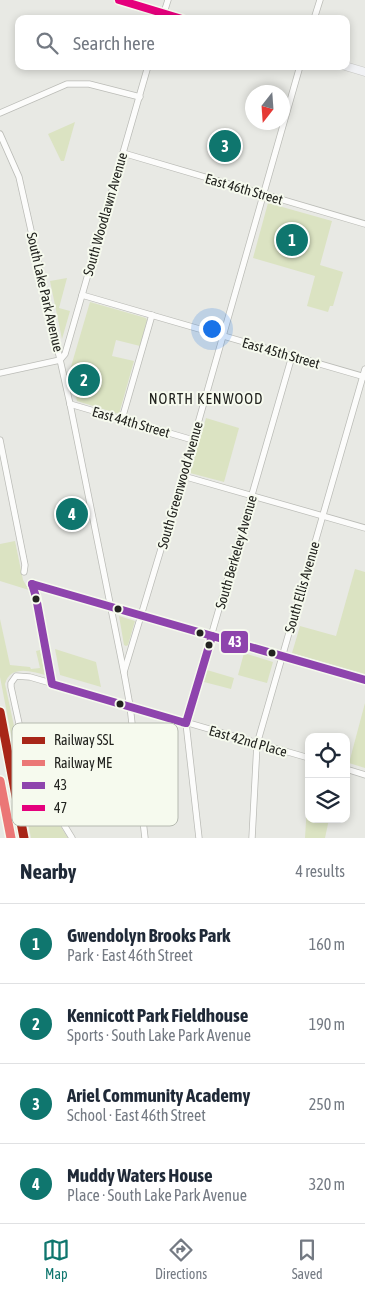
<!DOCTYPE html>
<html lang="en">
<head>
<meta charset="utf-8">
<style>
	:root { --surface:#fff; --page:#f6f6f7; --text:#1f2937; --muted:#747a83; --line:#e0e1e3; --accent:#0f766e }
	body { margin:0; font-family:"Asap Condensed",sans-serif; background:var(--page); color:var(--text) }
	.controls { position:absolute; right:15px; bottom:15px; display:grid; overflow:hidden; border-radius:10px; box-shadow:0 2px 8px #0003 }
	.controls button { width:45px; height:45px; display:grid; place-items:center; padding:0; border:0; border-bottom:1px solid var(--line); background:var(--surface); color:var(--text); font:25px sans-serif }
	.compass { position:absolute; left:245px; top:85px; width:45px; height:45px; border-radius:50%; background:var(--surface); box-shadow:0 2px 8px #0003; rotate:197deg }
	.you { position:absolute; left:211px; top:328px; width:18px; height:18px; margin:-12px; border:4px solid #fff; border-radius:50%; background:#1a73e8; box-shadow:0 0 0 8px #1a73e833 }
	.badge { display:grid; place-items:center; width:32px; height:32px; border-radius:50%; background:var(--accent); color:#fff; font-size:16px; font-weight:700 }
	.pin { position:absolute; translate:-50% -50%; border:2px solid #fff; box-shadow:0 1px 5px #0006 }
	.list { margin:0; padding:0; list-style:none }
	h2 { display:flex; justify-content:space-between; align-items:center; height:65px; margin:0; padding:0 20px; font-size:21px }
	h2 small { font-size:16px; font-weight:400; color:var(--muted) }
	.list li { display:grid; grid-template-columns:32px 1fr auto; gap:15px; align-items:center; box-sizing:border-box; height:80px; padding:0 20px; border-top:1px solid var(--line) }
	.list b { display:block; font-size:19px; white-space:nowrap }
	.list p { margin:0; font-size:16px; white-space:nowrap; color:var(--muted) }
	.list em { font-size:16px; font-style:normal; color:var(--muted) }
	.icon { flex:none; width:28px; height:28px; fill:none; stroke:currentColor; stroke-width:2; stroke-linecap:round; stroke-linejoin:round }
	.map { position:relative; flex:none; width:365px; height:838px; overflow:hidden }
	.search { position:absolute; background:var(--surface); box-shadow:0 2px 8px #0003; left:15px; right:15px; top:15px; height:55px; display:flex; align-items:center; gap:12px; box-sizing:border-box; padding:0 18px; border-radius:10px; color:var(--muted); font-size:19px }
	.sheet { height:385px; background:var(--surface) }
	nav { display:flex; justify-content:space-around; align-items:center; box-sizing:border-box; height:70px; border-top:1px solid var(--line); background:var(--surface); font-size:14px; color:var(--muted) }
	nav a { display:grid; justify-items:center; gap:2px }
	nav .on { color:var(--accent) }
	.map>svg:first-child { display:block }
</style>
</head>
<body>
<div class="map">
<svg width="365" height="838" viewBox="0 0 365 838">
	<rect width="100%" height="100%" fill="#e8e9e4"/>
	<g fill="#dbe3c2">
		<polygon points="75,122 64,161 61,161 48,134"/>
		<polygon points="268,203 332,221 320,265 343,272 333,306 330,306 328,312 307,306 315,276 253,258"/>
		<polygon points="67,278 59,308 70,311 62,339 50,281"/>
		<polygon points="90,302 146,318 147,320 140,346 116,340 112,356 134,361 119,414 77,401 70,370"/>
		<polygon points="206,418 239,428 224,482 190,473"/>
		<polygon points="15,541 23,580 29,590 0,581 0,544"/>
		<polygon points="355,569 365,572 365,674 292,653 300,626 336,636"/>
		<polygon points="119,616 135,621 128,645 126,646 124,645"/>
		<path d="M0,619l10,46 20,2 1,2 9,-1 -4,-17 4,-1 5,25c-14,-4 -35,-10 -40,9l15,70 10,35 7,11 22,24 9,14h-37l-31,-161z"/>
		<polygon points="55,649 96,662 101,687 60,675"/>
		<polygon points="244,653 273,662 267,683 238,675"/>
		<polygon points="207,670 234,678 231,689 204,682"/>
		<polygon points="365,703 365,768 349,763"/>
		<polygon points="307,805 309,806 309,819 329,819 325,838 305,838"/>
	</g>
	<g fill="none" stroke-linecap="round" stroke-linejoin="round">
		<defs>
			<g id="minor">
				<polyline points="162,19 168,0"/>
				<polyline points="314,19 320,0"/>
				<polyline points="0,113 67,84 89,84 140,97"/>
				<polyline points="0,134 19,177 70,404 124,673 130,706 145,838"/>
				<polyline points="123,153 365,224"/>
				<polyline points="82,295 365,377"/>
				<polyline points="0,373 60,360 65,354 148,66"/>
				<polyline points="70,404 193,440"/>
				<polyline points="122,419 152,315"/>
				<polyline points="0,440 25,565 24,572"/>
				<polyline points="183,476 365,528"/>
				<polyline points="32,584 365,680"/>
				<polyline points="32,584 36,597 52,684"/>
				<polyline points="124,672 183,476 300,66"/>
				<polyline points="29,762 134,746"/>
				<polyline points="346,769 365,775"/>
				<polyline points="72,838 61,820 39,796 32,783 11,687 11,683 16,676 30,677 309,758"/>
				<polyline points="199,838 186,723 292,356"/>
				<polyline points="252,838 257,744 365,369"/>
			</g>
			<g id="major">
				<polyline points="119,0 183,19"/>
				<polyline points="345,66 365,72"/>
			</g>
		</defs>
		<use href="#minor" stroke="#bbbcb7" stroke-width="7"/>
		<use href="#major" stroke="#c7c7c4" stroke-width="9"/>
		<use href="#minor" stroke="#fcfcfb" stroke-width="5.5"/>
		<use href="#major" stroke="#f1f2f5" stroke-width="8"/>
		<defs>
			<g id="bus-1">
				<polyline points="32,584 365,680"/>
				<polyline points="32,584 36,597 52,684 182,722 186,723 212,636"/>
			</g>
			<polyline id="bus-2" points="119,0 182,19"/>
		</defs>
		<use href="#bus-1" stroke="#f6faee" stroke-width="11"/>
		<use href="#bus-2" stroke="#f6faee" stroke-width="11"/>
		<use href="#bus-1" stroke="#8e44ad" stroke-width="8"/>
		<use href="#bus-2" stroke="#e5007d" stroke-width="8"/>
		<defs>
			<polyline id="rail-1" points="0,712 24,838"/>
			<polyline id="rail-2" points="0,781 11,838"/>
		</defs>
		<use href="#rail-1" stroke="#f6faee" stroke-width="12"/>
		<use href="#rail-2" stroke="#f6faee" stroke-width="12"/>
		<use href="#rail-1" stroke="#a82618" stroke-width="9"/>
		<use href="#rail-2" stroke="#eb7776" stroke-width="9"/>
	</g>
	<g fill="#22231f" stroke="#f6faee" stroke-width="2">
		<circle cx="36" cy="599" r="4.5"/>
		<circle cx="118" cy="609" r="4.5"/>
		<circle cx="200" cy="633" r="4.5"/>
		<circle cx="209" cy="645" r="4.5"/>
		<circle cx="272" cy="653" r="4.5"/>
		<circle cx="120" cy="704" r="4.5"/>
	</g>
	<g text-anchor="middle" stroke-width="4" stroke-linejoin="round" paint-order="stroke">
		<g font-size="14" fill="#22231f" stroke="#f6faee">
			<text transform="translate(244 189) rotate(16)" y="5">East 46th Street</text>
			<text transform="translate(105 214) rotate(-74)" y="5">South Woodlawn Avenue</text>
			<text transform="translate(45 292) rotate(77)" y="5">South Lake Park Avenue</text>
			<text transform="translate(281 353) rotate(16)" y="5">East 45th Street</text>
			<text transform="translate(131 422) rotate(16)" y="5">East 44th Street</text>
			<text transform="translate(180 485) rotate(-74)" y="5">South Greenwood Avenue</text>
			<text transform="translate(236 552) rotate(-74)" y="5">South Berkeley Avenue</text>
			<text transform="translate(302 587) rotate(-74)" y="5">South Ellis Avenue</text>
			<text transform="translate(248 741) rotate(16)" y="5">East 42nd Place</text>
		</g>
		<g font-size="15" letter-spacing="1" fill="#22231f" stroke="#f6faee">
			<text x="206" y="404">NORTH KENWOOD</text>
		</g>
	</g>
	<rect x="12" y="723" width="166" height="103" rx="8" fill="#f6faee" stroke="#b6bab0" stroke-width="1"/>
	<rect x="22" y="737" width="23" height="7" fill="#a82618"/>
	<rect x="22" y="760" width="23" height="6" fill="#eb7776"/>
	<rect x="22" y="782" width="23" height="7" fill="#8e44ad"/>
	<rect x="22" y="805" width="23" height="6" fill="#e5007d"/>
	<g font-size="14" fill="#22231f">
		<text x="54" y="745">Railway SSL</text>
		<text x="54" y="768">Railway ME</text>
		<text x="54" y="790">43</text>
		<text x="54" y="813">47</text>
	</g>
	<rect stroke="#f6faee" stroke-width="2" x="220" y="630" width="29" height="24" rx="5" fill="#8e44ad"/>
	<g font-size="14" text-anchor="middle" font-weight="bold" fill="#fff">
		<text x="235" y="647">43</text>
	</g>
</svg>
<div class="controls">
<button><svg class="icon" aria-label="locate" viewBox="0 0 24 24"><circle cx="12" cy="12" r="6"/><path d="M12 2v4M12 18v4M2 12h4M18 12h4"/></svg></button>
<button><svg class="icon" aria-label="layers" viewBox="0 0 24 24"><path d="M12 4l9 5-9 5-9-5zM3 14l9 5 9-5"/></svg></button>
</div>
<svg class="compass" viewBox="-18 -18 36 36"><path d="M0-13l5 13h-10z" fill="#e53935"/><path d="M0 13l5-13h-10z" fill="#747a83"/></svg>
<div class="you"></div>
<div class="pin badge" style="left:292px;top:240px">1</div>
<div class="pin badge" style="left:84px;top:380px">2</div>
<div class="pin badge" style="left:225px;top:146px">3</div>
<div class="pin badge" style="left:72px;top:514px">4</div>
<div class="search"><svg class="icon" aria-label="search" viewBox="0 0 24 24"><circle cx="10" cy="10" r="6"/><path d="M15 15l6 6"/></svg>Search here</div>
</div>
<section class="sheet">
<h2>Nearby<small>4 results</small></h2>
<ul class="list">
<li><span class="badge">1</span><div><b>Gwendolyn Brooks Park</b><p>Park · East 46th Street</p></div><em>160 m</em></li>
<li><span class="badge">2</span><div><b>Kennicott Park Fieldhouse</b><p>Sports · South Lake Park Avenue</p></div><em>190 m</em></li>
<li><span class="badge">3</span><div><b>Ariel Community Academy</b><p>School · East 46th Street</p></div><em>250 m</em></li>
<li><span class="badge">4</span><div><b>Muddy Waters House</b><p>Place · South Lake Park Avenue</p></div><em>320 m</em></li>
</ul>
</section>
<nav>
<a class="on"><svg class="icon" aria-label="map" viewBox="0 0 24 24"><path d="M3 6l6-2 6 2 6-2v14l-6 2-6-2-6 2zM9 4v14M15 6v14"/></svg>Map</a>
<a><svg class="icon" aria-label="directions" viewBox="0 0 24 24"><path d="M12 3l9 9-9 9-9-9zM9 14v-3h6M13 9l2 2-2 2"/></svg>Directions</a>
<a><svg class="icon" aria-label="saved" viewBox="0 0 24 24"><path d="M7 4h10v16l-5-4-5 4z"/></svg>Saved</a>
</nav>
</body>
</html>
